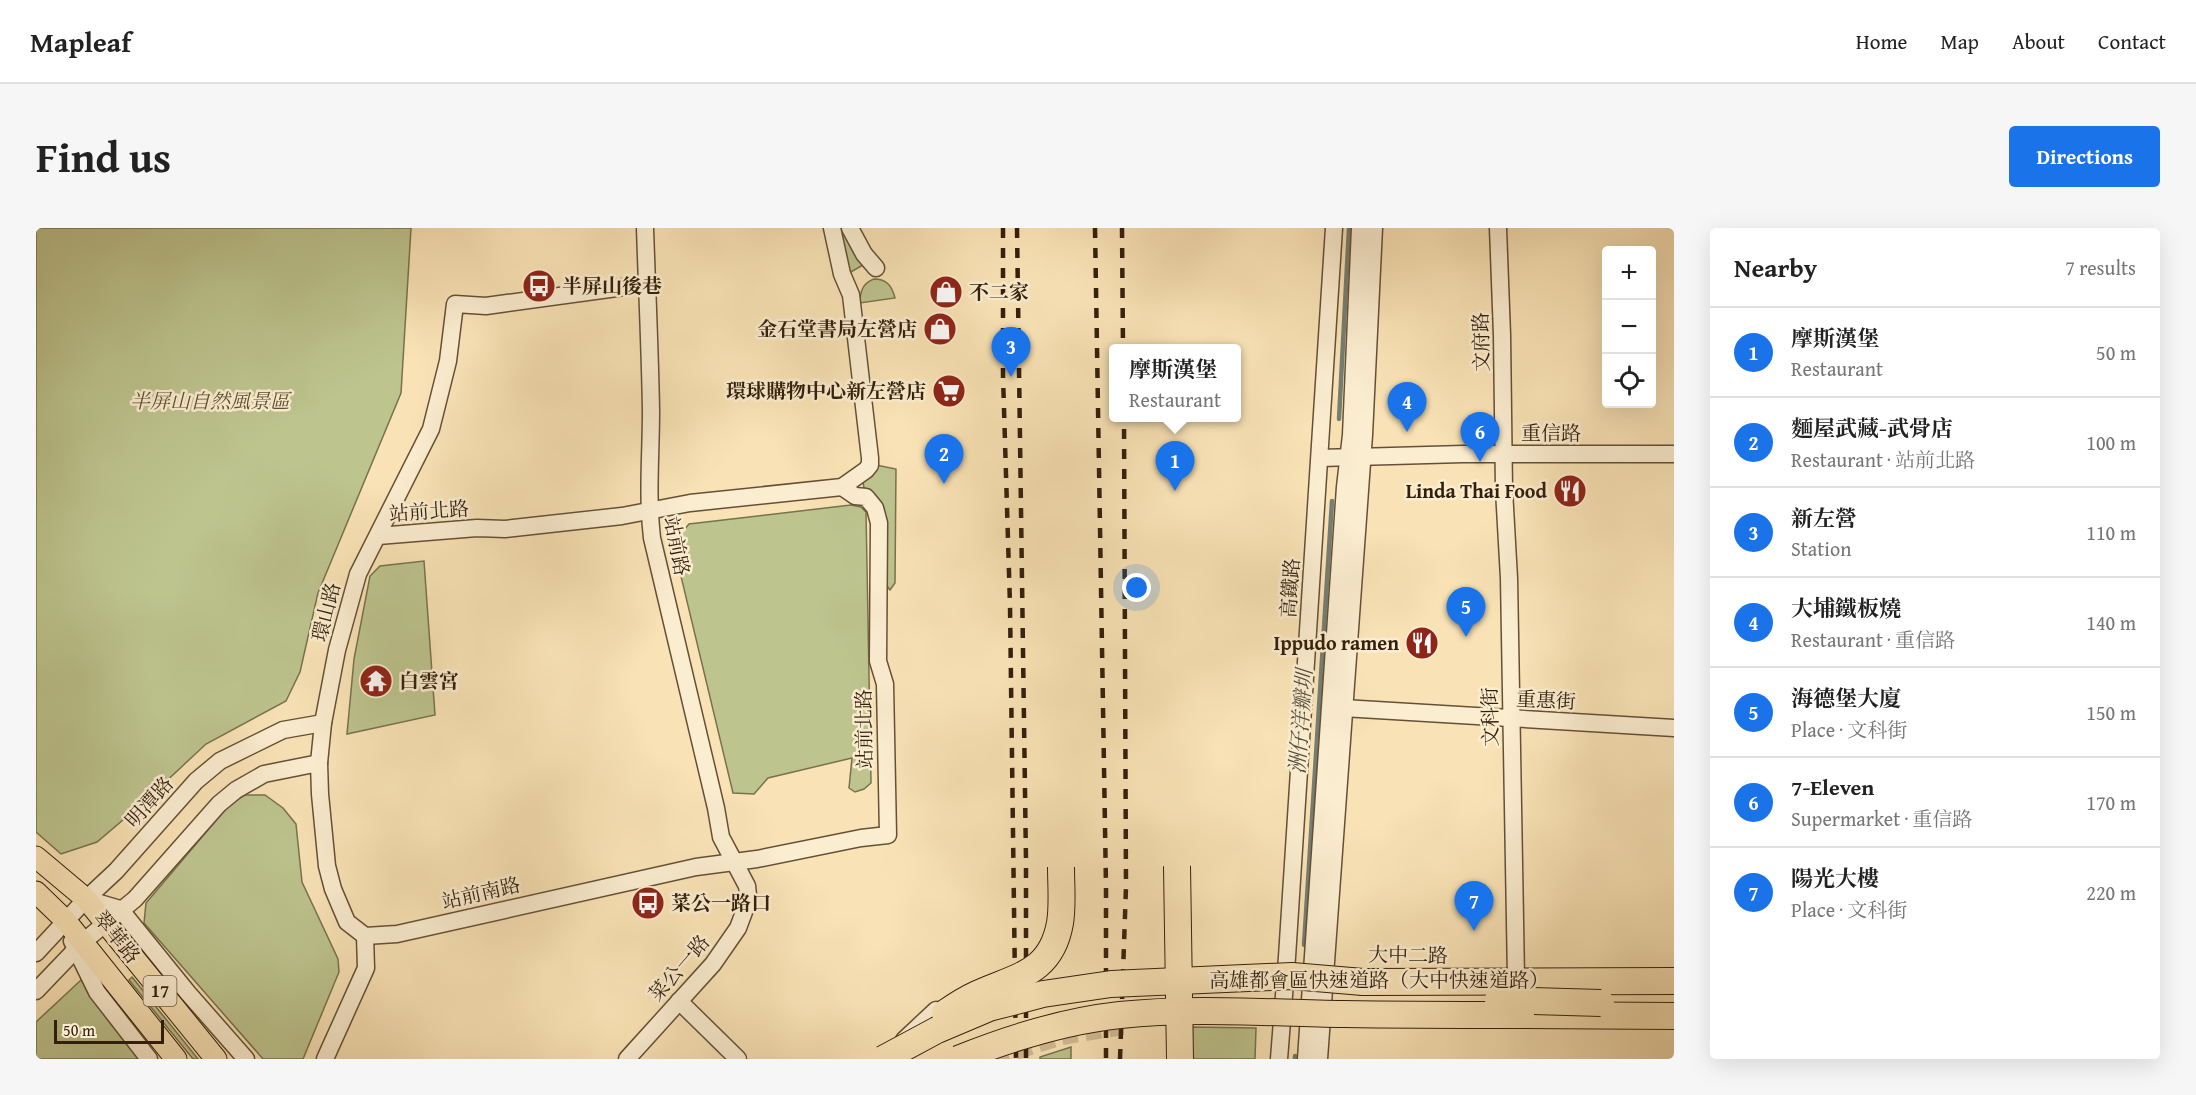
<!DOCTYPE html>
<html lang="en">
<head>
<meta charset="utf-8">
<style>
	:root { --surface:#fff; --page:#f6f6f6; --text:#222; --muted:#767676; --line:#e0e0e0; --accent:#1a73e8 }
	body { margin:0; font-family:"Gentium Book Plus","Noto Serif TC",serif; background:var(--page); color:var(--text) }
	.controls { position:absolute; right:18px; top:18px; display:grid; overflow:hidden; border-radius:6px; box-shadow:0 6px 24px #0002 }
	.controls button { width:54px; height:54px; display:grid; place-items:center; padding:0; border:0; border-bottom:2px solid var(--line); background:var(--surface); color:var(--text); font:30px sans-serif }
	.scale { position:absolute; left:18px; bottom:15px; width:110px; box-sizing:border-box; padding-left:6px; border:3px solid #341f0c; border-top:0; font-size:16px; line-height:21px; white-space:nowrap; color:#341f0c; -webkit-text-stroke:4px #fbedd0; paint-order:stroke }
	.you { position:absolute; left:1101px; top:360px; width:21px; height:21px; margin:-15px; border:4px solid #fff; border-radius:50%; background:#1a73e8; box-shadow:0 0 0 9px #1a73e833 }
	.badge { display:grid; place-items:center; width:39px; height:39px; border-radius:50%; background:var(--accent); color:#fff; font-size:20px; font-weight:700 }
	.pin { position:absolute; translate:-50% -50px; filter:drop-shadow(0 2px 3px #0008) }
	.pin::after { content:''; position:absolute; top:32px; width:21px; height:18px; background:inherit; clip-path:polygon(0 0,100% 0,50% 100%) }
	.popup { position:absolute; left:1073px; top:116px; width:132px; height:78px; box-sizing:border-box; display:grid; place-content:center; border-radius:6px; background:var(--surface); filter:drop-shadow(0 2px 4px #0005); font-size:20px; white-space:nowrap; color:var(--muted) }
	.popup b { font-size:22px; color:var(--text) }
	.popup::after { content:''; position:absolute; left:50%; top:100%; margin-left:-12px; border:12px solid transparent; border-top-color:var(--surface) }
	.list { margin:0; padding:0; list-style:none }
	h2 { display:flex; justify-content:space-between; align-items:center; height:78px; margin:0; padding:0 24px; font-size:26px }
	h2 small { font-size:20px; font-weight:400; color:var(--muted) }
	.list li { display:grid; grid-template-columns:39px 1fr auto; gap:18px; align-items:center; box-sizing:border-box; height:90px; padding:0 24px; border-top:2px solid var(--line) }
	.list b { display:block; font-size:22px; white-space:nowrap }
	.list p { margin:0; font-size:20px; white-space:nowrap; color:var(--muted) }
	.list em { font-size:20px; font-style:normal; color:var(--muted) }
	.icon { flex:none; width:33px; height:33px; fill:none; stroke:currentColor; stroke-width:2; stroke-linecap:round; stroke-linejoin:round }
	.map { position:relative; flex:none; width:1638px; height:831px; overflow:hidden; border-radius:6px }
	header { display:flex; align-items:center; gap:36px; box-sizing:border-box; height:84px; padding:0 30px; background:var(--surface); border-bottom:2px solid var(--line) }
	header strong { font-size:28px }
	nav { display:flex; gap:33px; margin-inline-start:auto; font-size:21px }
	.intro { display:flex; align-items:center; justify-content:space-between; box-sizing:border-box; height:144px; padding:0 36px }
	h1 { margin:0; font-size:42px }
	.button { padding:15px 27px; border-radius:6px; background:var(--accent); color:#fff; font-size:21px; font-weight:700 }
	main { display:flex; gap:36px; padding:0 36px }
	aside { flex:1; background:var(--surface); border-radius:6px; box-shadow:0 6px 24px #0002 }
	.map>svg:first-child { display:block }
</style>
</head>
<body>
<header>
<strong>Mapleaf</strong>
<nav><a>Home</a><a>Map</a><a>About</a><a>Contact</a></nav>
</header>
<div class="intro"><h1>Find us</h1><a class="button">Directions</a></div>
<main>
<div class="map">
<svg width="1638" height="831" viewBox="0 0 1638 831">
	<rect width="100%" height="100%" fill="#f9e3b6"/>
	<filter id="stains"><feTurbulence type="fractalNoise" baseFrequency=".00333" numOctaves="4"/><feColorMatrix values="0 0 0 0 .2 0 0 0 0 .09 0 0 0 0 .02 0 0 0 .5 -.17"/></filter>
	<radialGradient id="worn" r=".72"><stop offset=".6" stop-color="#630" stop-opacity="0"/><stop offset="1" stop-color="#630" stop-opacity=".3"/></radialGradient>
	<g fill="#bdc48e" stroke="#78724d" stroke-width="1.5">
		<polygon points="0,0 375,0 365,165 282,365 264,444 250,473 170,516 108,574 61,614 25,626 0,604"/>
		<polygon points="806,3 809,4 827,33 827,37 813,45 803,7"/>
		<path d="M838,51c13,0 18,7 21,19l-35,5c0,-12 3,-20 14,-24z"/>
		<path d="M840,237l20,4 -1,114 -5,7 -6,-8c0,-16 3,-63 -1,-75 -4,-10 -10,-16 -19,-19l-1,-6z"/>
		<polygon points="815,277 825,279 830,284 835,555 828,561 819,564 813,560 816,530 732,550 718,566 697,565 637,315 653,296"/>
		<polygon points="388,333 399,487 311,506 318,431 334,348 344,338"/>
		<polygon points="209,567 229,567 247,580 260,596 266,654 302,731 303,744 267,831 227,831 108,695 110,675 194,576"/>
		<polygon points="96,749 162,831 157,831 93,752"/>
		<polygon points="45,752 106,831 0,831 0,794"/>
		<polygon points="1155,799 1220,800 1219,831 1149,831"/>
		<polygon points="1035,819 1035,831 1004,831 1004,829"/>
	</g>
	<g fill="none" stroke-linecap="round" stroke-linejoin="round">
		<g stroke="#757e72" stroke-width="4.5">
			<polyline points="1303,191 1313,0"/>
			<polyline points="1268,717 1296,273"/>
			<polyline points="1259,831 1259,828"/>
		</g>
		<polyline stroke="#d2bc94" stroke-width="16" stroke-dasharray="16 8" stroke-linecap="butt" points="957,831 1026,809 1087,799"/>
		<defs>
			<g id="minor">
				<polyline points="814,0 828,26 840,40"/>
				<polyline points="1462,0 1466,107 1468,262 1473,350 1480,750"/>
				<polyline points="1284,230 1427,226 1638,226"/>
				<polyline points="342,308 441,300 469,301 586,288 654,275 806,259 830,242 834,237 834,230 815,67 806,46 796,0"/>
				<polyline points="1307,480 1638,500"/>
				<polyline points="50,671 84,681 152,765 210,831"/>
				<polyline points="329,708 361,706 660,639 721,631 825,610 852,607 849,456 842,433 843,295 839,280 830,269 819,268 806,259"/>
				<polyline points="329,708 311,694 297,661 291,638 284,566 283,535 287,495 301,422 322,346 395,201 412,133 419,76 450,78 610,56"/>
				<polyline points="36,713 61,764 113,831"/>
				<polyline points="0,725 50,671 80,643 160,553 184,533 247,502 287,495"/>
				<polyline points="0,763 47,714 99,671 183,576 200,562 228,546 283,535"/>
				<polyline points="643,773 702,831"/>
				<polyline points="868,812 900,782"/>
				<polyline points="289,831 330,740 329,708"/>
				<path d="M591,831l86,-95 25,-36 6,-16 4,-17 -1,-9 -26,-49 -5,-29 -64,-270c-5,-42 -1,-85 -1,-127 -1,-61 -4,-122 -6,-183"/>
				<polyline points="1243,831 1251,729 1298,0"/>
				<polyline points="1270,831 1309,259 1315,207 1324,0"/>
				<polyline points="1283,831 1328,207 1338,0"/>
			</g>
			<g id="major">
				<polyline points="0,629 50,671 180,831"/>
				<polyline points="0,664 29,692 140,831"/>
			</g>
			<g id="highway">
				<polyline points="1327,754 1638,753"/>
				<polyline points="1485,787 1638,788"/>
			</g>
		</defs>
		<use href="#minor" stroke="#655036" stroke-width="19"/>
		<use href="#major" stroke="#341f0c" stroke-width="23"/>
		<use href="#highway" stroke="#341f0c" stroke-width="28"/>
		<use href="#minor" stroke="#fbedd0" stroke-width="16"/>
		<use href="#major" stroke="#f9e3b6" stroke-width="21"/>
		<use href="#highway" stroke="#f9e3b6" stroke-width="26"/>
		<g stroke="#341f0c" stroke-width="4.5" stroke-dasharray="10 10" stroke-linecap="butt">
			<polyline points="967,0 967,148 974,377 980,831"/>
			<polyline points="981,0 990,633 990,831"/>
			<polyline points="1059,0 1070,658 1070,831"/>
			<polyline points="1086,0 1087,121"/>
			<polyline points="1084,831 1090,659 1088,190"/>
		</g>
		<defs>
			<g id="highway-bridge">
				<polyline points="1141,638 1144,831"/>
				<polyline points="1462,772 1565,775"/>
				<path d="M909,785c10,-7 21,-14 32,-19 39,-18 74,-20 83,-71 3,-18 1,-37 1,-56"/>
				<polyline points="847,831 901,802 953,780 1007,766 1075,756 1256,748 1327,754"/>
				<path d="M922,831c52,-21 106,-38 162,-44 75,-8 149,-2 223,-1 60,1 119,1 178,1"/>
			</g>
		</defs>
		<use href="#highway-bridge" stroke="#341f0c" stroke-width="28" stroke-linecap="butt"/>
		<use href="#highway-bridge" stroke="#f9e3b6" stroke-width="26"/>
	</g>
	<defs>
		<symbol id="bus-disc" viewBox="-11 -11 22 22"><circle r="9.5" fill="#8f2418" stroke="#fbedd0"/><path d="M-5-6H5V4H4V6H2V4H-2V6H-4V4H-5ZM-3.5-4V0h7V-4ZM-3.5 1.2v1.5H-2V1.2ZM2 1.2v1.5H3.5V1.2Z" fill="#fff"/></symbol>
		<symbol id="shop-disc" viewBox="-11 -11 22 22"><circle r="9.5" fill="#8f2418" stroke="#fbedd0"/><path d="M-5-2.5h2.3a2.7 3.5 0 0 1 5.4 0H5L5.5 6h-11ZM-1.5-2.5h3a1.5 2.3 0 0 0-3 0Z" fill="#fff"/></symbol>
		<symbol id="supermarket-disc" viewBox="-11 -11 22 22"><circle r="9.5" fill="#8f2418" stroke="#fbedd0"/><path d="M-6-5.5h2.5l.6 2H6L4.5 2H-2.5L-4.4-4H-6ZM-1.5 3.2a1.3 1.3 0 1 0 .1 0ZM3 3.2a1.3 1.3 0 1 0 .1 0Z" fill="#fff"/></symbol>
		<symbol id="restaurant-disc" viewBox="-11 -11 22 22"><circle r="9.5" fill="#8f2418" stroke="#fbedd0"/><path d="M-5-6h1v4h1v-4h1v4h1v-4h1v5L-1.5 .5V6h-2V.5L-5-1ZM5-6V6H3V1.5H1.5Q1.5-4 5-6Z" fill="#fff"/></symbol>
		<symbol id="temple-disc" viewBox="-11 -11 22 22"><circle r="9.5" fill="#8f2418" stroke="#fbedd0"/><path d="M0-6L5-2H3V0L6.5 2.5H4V6H1.5V3h-3V6H-4V2.5H-6.5L-3 0V-2H-5Z" fill="#fff"/></symbol>
	</defs>
	<g fill-rule="evenodd">
		<use href="#bus-disc" x="484" y="39" width="38" height="38"/>
		<use href="#shop-disc" x="891" y="45" width="38" height="38"/>
		<use href="#shop-disc" x="885" y="82" width="38" height="38"/>
		<use href="#supermarket-disc" x="894" y="144" width="38" height="38"/>
		<use href="#restaurant-disc" x="1515" y="244" width="38" height="38"/>
		<use href="#restaurant-disc" x="1367" y="396" width="38" height="38"/>
		<use href="#temple-disc" x="321" y="434" width="38" height="38"/>
		<use href="#bus-disc" x="593" y="656" width="38" height="38"/>
	</g>
	<g text-anchor="middle" stroke-width="5" stroke-linejoin="round" paint-order="stroke">
		<rect fill="#fbedd0" stroke="#705d47" stroke-width="1.5" x="107.5" y="748" width="33" height="30" rx="4.5"/>
		<g font-size="18" font-weight="bold" fill="#341f0c">
			<text x="124" y="769">17</text>
		</g>
		<g font-size="20" font-weight="bold" fill="#341f0c" stroke="#fbedd0" text-anchor="start">
			<text x="526" y="65">半屏山後巷</text>
			<text x="933" y="71">不二家</text>
			<text x="881" y="108" text-anchor="end">金石堂書局左營店</text>
			<text x="890" y="170" text-anchor="end">環球購物中心新左營店</text>
			<text x="1511" y="270" text-anchor="end">Linda Thai Food</text>
			<text x="1363" y="422" text-anchor="end">Ippudo ramen</text>
			<text x="363" y="460">白雲宮</text>
			<text x="635" y="682">菜公一路口</text>
		</g>
		<g font-size="20" fill="#341f0c" stroke="#fbedd0">
			<text transform="translate(1445 114) rotate(-91)" y="7">文府路</text>
			<text x="1515" y="212">重信路</text>
			<text transform="translate(393 283) rotate(-4)" y="7">站前北路</text>
			<text transform="translate(641 318) rotate(79)" y="7">站前路</text>
			<text transform="translate(1254 360) rotate(-86)" y="7">高鐵路</text>
			<text transform="translate(290 384) rotate(-76)" y="7">環山路</text>
			<text transform="translate(1510 472) rotate(3)" y="7">重惠街</text>
			<text transform="translate(1454 489) rotate(-91)" y="7">文科街</text>
			<text transform="translate(828 501) rotate(-91)" y="7">站前北路</text>
			<text transform="translate(113 574) rotate(-48)" y="7">明潭路</text>
			<text transform="translate(445 665) rotate(-13)" y="7">站前南路</text>
			<text transform="translate(81 709) rotate(51)" y="7">翠華路</text>
			<text transform="translate(1372 727) rotate(1)" y="7">大中二路</text>
			<text transform="translate(643 740) rotate(-49)" y="7">菜公一路</text>
			<text x="1343" y="759">高雄都會區快速道路（大中快速道路）</text>
		</g>
		<g font-size="20" font-style="italic" fill="#5d5133" stroke="#fbedd0">
			<text x="174" y="180">半屏山自然風景區</text>
		</g>
		<g font-size="21" font-style="italic" fill="#544e3f" stroke="#fbedd0">
			<text transform="translate(1265 494) rotate(-86)" y="7">洲仔洋瓣圳</text>
		</g>
	</g>
	<rect width="100%" height="100%" filter="url(#stains)"/>
	<rect width="100%" height="100%" fill="url(#worn)"/>
</svg>
<div class="controls">
<button>+</button>
<button>−</button>
<button><svg class="icon" aria-label="locate" viewBox="0 0 24 24"><circle cx="12" cy="12" r="6"/><path d="M12 2v4M12 18v4M2 12h4M18 12h4"/></svg></button>
</div>
<div class="scale">50 m</div>
<div class="you"></div>
<div class="pin badge" style="left:1139px;top:263px">1</div>
<div class="popup"><b>摩斯漢堡</b>Restaurant</div>
<div class="pin badge" style="left:908px;top:256px">2</div>
<div class="pin badge" style="left:975px;top:149px">3</div>
<div class="pin badge" style="left:1371px;top:204px">4</div>
<div class="pin badge" style="left:1430px;top:409px">5</div>
<div class="pin badge" style="left:1444px;top:234px">6</div>
<div class="pin badge" style="left:1438px;top:703px">7</div>
</div>
<aside>
<h2>Nearby<small>7 results</small></h2>
<ul class="list">
<li><span class="badge">1</span><div><b>摩斯漢堡</b><p>Restaurant</p></div><em>50 m</em></li>
<li><span class="badge">2</span><div><b>麵屋武藏-武骨店</b><p>Restaurant · 站前北路</p></div><em>100 m</em></li>
<li><span class="badge">3</span><div><b>新左營</b><p>Station</p></div><em>110 m</em></li>
<li><span class="badge">4</span><div><b>大埔鐵板燒</b><p>Restaurant · 重信路</p></div><em>140 m</em></li>
<li><span class="badge">5</span><div><b>海德堡大廈</b><p>Place · 文科街</p></div><em>150 m</em></li>
<li><span class="badge">6</span><div><b>7-Eleven</b><p>Supermarket · 重信路</p></div><em>170 m</em></li>
<li><span class="badge">7</span><div><b>陽光大樓</b><p>Place · 文科街</p></div><em>220 m</em></li>
</ul>
</aside>
</main>
</body>
</html>
